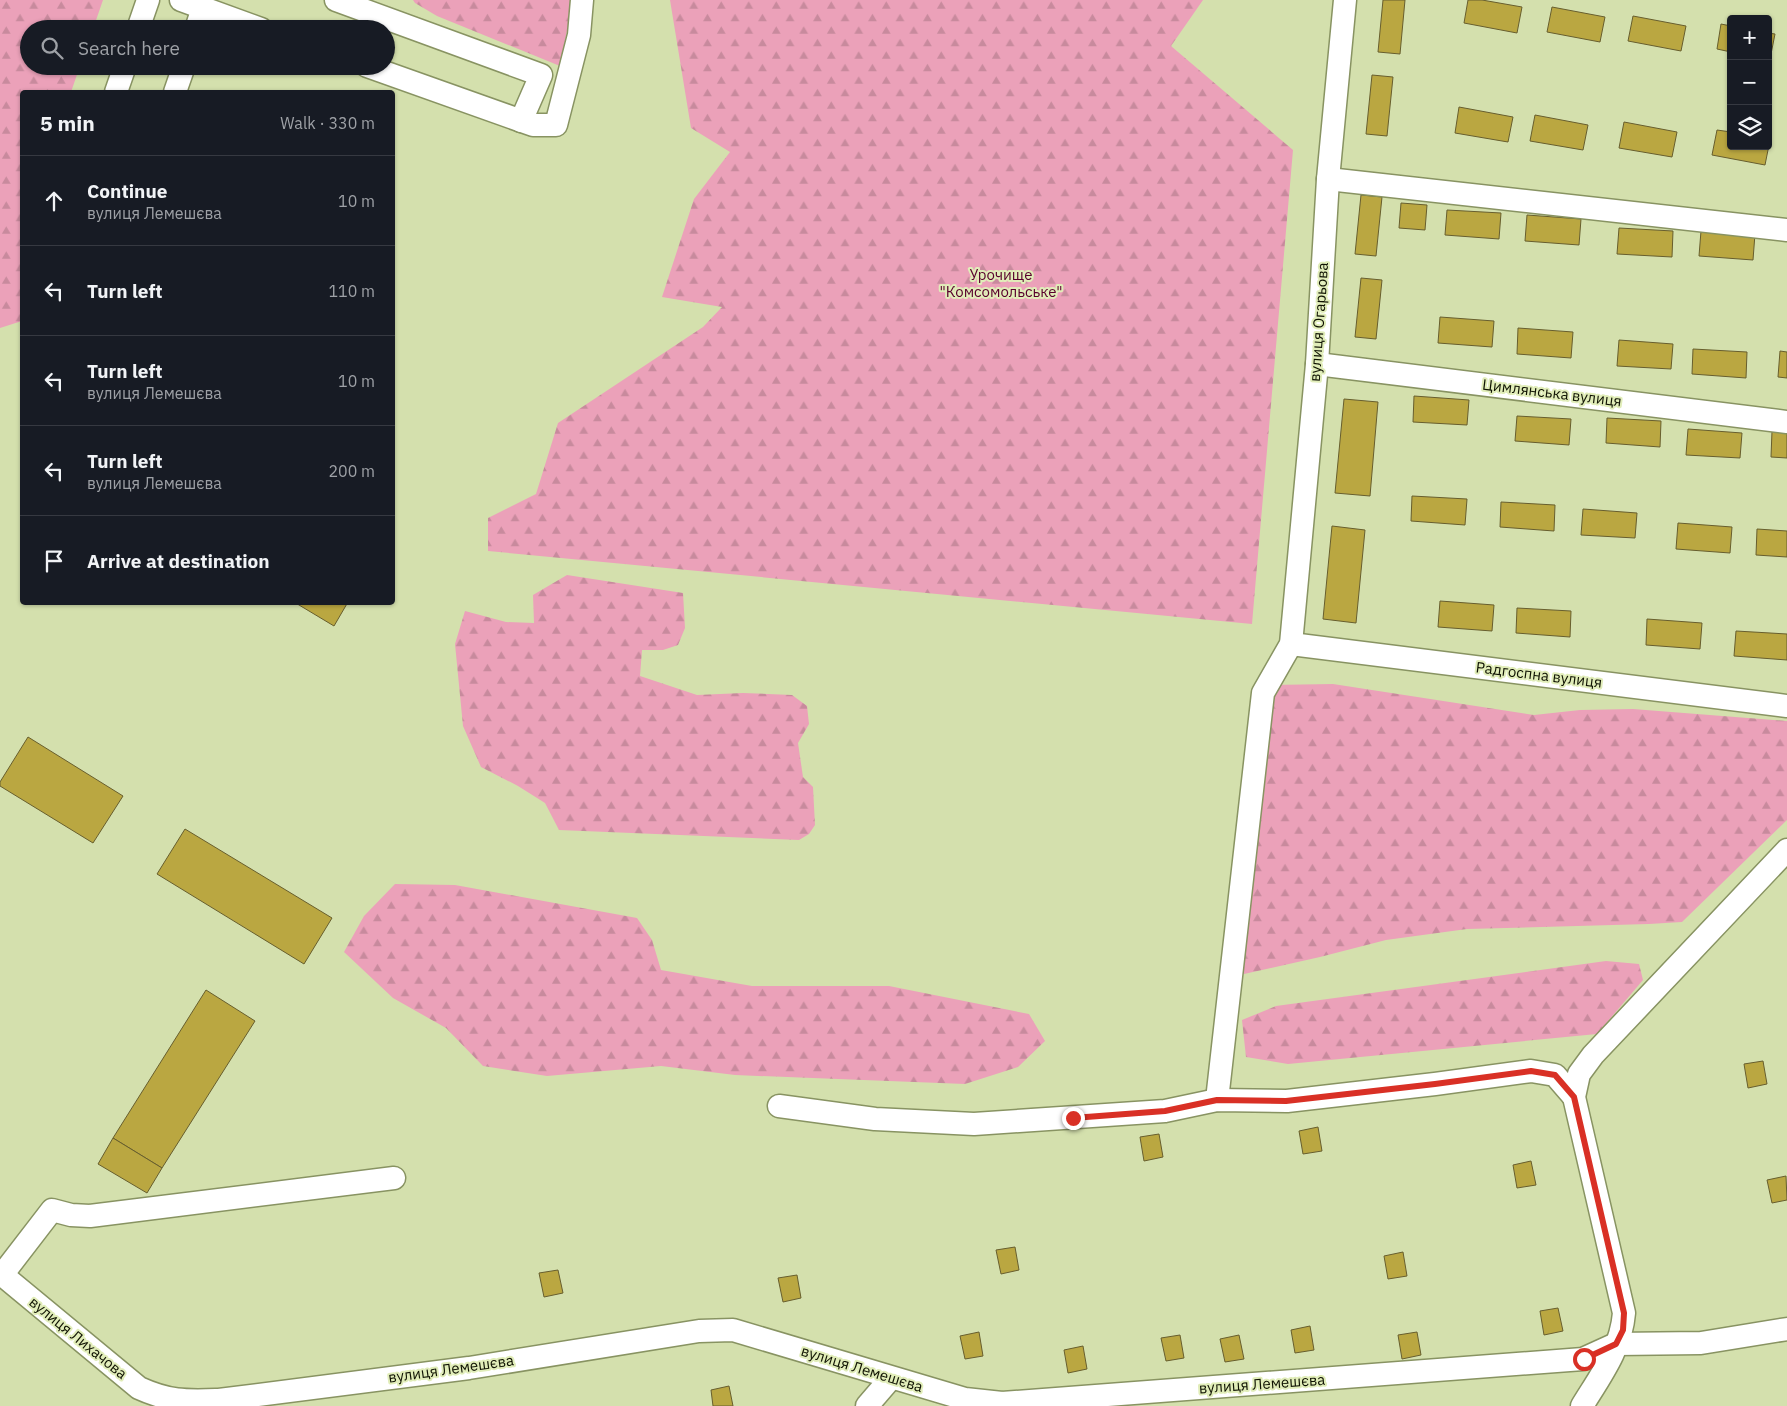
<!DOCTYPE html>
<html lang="en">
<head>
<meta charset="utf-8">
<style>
	:root { --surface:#171b24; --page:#242831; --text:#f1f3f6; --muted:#9ea1a6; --line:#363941 }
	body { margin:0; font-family:"IBM Plex Sans",sans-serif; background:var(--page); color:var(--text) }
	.controls { position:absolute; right:15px; top:15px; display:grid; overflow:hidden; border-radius:5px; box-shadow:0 1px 4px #0004 }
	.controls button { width:45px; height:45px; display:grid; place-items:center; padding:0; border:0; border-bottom:1px solid var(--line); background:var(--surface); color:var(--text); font:25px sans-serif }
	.stop { position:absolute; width:15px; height:15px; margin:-11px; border:4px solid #d93025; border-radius:50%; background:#fff }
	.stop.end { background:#d93025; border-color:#fff; box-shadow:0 1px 5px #0008 }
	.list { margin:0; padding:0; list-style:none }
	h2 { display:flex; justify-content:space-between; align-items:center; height:65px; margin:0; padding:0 20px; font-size:21px }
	h2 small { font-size:16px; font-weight:400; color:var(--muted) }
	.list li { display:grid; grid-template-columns:32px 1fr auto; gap:15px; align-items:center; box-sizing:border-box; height:90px; padding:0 20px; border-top:1px solid var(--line) }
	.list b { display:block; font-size:19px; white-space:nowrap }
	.list p { margin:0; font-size:16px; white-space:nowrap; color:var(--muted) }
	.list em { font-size:16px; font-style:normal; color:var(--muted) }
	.icon { flex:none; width:28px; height:28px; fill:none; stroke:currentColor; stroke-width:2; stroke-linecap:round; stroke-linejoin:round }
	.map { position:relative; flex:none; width:1787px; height:1406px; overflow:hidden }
	.search { position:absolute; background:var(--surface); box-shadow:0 1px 4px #0004; left:20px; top:20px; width:375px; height:55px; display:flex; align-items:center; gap:12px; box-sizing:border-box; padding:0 18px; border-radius:28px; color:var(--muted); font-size:19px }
	.panel { position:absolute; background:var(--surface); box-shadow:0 1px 4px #0004; left:20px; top:90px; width:375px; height:515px; border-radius:5px }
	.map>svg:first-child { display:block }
</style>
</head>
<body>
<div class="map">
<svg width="1787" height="1406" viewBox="0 0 1787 1406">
	<defs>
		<pattern id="forest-firs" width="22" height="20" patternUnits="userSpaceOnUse" patternTransform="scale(1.25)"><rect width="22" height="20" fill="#eba1b9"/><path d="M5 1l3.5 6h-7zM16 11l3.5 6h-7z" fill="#c88a9d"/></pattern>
	</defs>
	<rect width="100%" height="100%" fill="#d4e0ad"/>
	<g fill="url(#forest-firs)">
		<polygon points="0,0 103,0 93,29 29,29 29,66 80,66 71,92 22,92 22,321 0,328"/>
		<polygon points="413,0 573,0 560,66 437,16 415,3"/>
		<polygon points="670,0 1203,0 1171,46 1293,150 1252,624 488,551 488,518 536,494 558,423 703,327 722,307 662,297 694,199 730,152 691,128"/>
		<polygon points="567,575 683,593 685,628 678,645 663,650 642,650 640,676 697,695 743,693 792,695 807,706 809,724 798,743 803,777 813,787 815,825 809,834 799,840 559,830 545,803 518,786 481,767 463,726 455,644 465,611 506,622 534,623 533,595"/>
		<polygon points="1333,684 1534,715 1580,710 1633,709 1787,721 1787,820 1682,922 1649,924 1467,929 1386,940 1320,957 1244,974 1230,974 1270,685"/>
		<polygon points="395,884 455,885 637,918 652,940 661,970 752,986 889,986 1029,1014 1045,1041 1018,1067 965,1084 735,1075 661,1066 547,1076 483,1066 446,1028 393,998 344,952 364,916"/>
		<polygon points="1606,961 1639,964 1643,980 1597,1034 1288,1064 1246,1057 1242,1020 1276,1006"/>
	</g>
	<g fill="#baa741" stroke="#675e2e">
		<polygon points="1383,0 1405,0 1400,54 1378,52"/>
		<polygon points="1468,0 1482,0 1522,7 1517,33 1464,23"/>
		<polygon points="1552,7 1605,17 1600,42 1547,32"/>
		<polygon points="1633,16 1686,26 1681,51 1628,41"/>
		<polygon points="1721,24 1731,26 1731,52 1717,49"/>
		<polygon points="1768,33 1775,34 1770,59 1768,59"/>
		<polygon points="1372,75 1393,77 1387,136 1366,134"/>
		<polygon points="1459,107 1513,117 1508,142 1455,133"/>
		<polygon points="1535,115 1588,125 1583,150 1530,141"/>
		<polygon points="1624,122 1677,132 1672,157 1619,148"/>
		<polygon points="1717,130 1731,132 1731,146 1768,146 1768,139 1770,140 1765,165 1712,155"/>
		<polygon points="1361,195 1382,197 1376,256 1355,254"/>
		<polygon points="1401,203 1427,205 1425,230 1399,228"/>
		<polygon points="1447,210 1501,213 1499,239 1445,235"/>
		<polygon points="1527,215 1581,219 1579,245 1525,241"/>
		<polygon points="1619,228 1673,231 1672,257 1617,254"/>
		<polygon points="1701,231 1755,234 1753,260 1699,256"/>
		<polygon points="1361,278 1382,280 1376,339 1355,337"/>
		<polygon points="1440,317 1494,321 1492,347 1438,343"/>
		<polygon points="1518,328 1573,332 1571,358 1517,354"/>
		<polygon points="1619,340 1673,344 1671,369 1617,366"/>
		<polygon points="1693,349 1747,352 1746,378 1692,374"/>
		<polygon points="1780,351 1787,352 1787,378 1778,377"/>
		<polygon points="1414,396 1469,400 1467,425 1413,422"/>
		<polygon points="1344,399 1378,402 1370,496 1335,493"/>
		<polygon points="1517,416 1571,419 1569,445 1515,441"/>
		<polygon points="1607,418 1661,421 1660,447 1606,443"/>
		<polygon points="1688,429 1742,433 1740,458 1686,455"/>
		<polygon points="1772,431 1787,432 1787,458 1771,457"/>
		<polygon points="1412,496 1467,499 1465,525 1411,521"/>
		<polygon points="1501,502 1555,505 1554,531 1500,527"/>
		<polygon points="1583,509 1637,513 1635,538 1581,535"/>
		<polygon points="1678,523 1732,527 1730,553 1676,549"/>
		<polygon points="1332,526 1365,530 1356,623 1323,619"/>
		<polygon points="1757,529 1787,531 1787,557 1756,555"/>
		<polygon points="1440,601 1494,605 1492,631 1438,627"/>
		<polygon points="294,602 348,602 334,626"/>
		<polygon points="1517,608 1571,611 1570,637 1516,633"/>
		<polygon points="1647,619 1702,623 1700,649 1646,645"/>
		<polygon points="1736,631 1787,634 1787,660 1734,656"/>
		<polygon points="28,737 123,796 93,843 0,786 0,782"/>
		<polygon points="185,829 332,918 304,964 157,874"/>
		<polygon points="206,990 255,1021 162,1168 113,1138"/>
		<polygon points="1763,1061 1767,1084 1748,1088 1744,1064"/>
		<polygon points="1318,1127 1322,1151 1303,1154 1299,1131"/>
		<polygon points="1159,1134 1163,1157 1144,1161 1140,1137"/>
		<polygon points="113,1138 162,1168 147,1193 98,1164"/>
		<polygon points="1531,1161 1536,1185 1517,1188 1513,1165"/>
		<polygon points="1786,1176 1787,1200 1772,1203 1767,1180"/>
		<polygon points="1015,1247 1019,1270 1001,1274 996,1250"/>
		<polygon points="1403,1252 1407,1276 1388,1279 1384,1256"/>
		<polygon points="558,1270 563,1293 544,1297 539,1273"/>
		<polygon points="797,1275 801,1298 783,1302 778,1278"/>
		<polygon points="1558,1308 1563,1331 1544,1335 1540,1311"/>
		<polygon points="1310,1326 1314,1350 1295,1353 1291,1330"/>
		<polygon points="979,1332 983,1356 965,1359 960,1336"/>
		<polygon points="1417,1332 1421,1355 1402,1359 1398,1335"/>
		<polygon points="1180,1335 1184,1358 1166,1361 1161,1338"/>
		<polygon points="1239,1335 1244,1359 1225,1362 1220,1339"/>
		<polygon points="1083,1346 1087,1369 1068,1373 1064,1350"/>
		<polygon points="729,1386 733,1406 713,1406 711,1390"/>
	</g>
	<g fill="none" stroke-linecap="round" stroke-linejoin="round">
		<defs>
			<g id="minor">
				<polyline points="181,0 261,29"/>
				<polyline points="336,0 541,75 521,121"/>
				<polyline points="138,29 148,0"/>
				<polyline points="196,29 203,8"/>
				<polyline points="367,66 533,125 556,125 579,35 582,0"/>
				<polyline points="116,92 125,66"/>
				<polyline points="175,92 184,66"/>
				<polyline points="1328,179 1787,230"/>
				<polyline points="1317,364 1787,422"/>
				<polyline points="1291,644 1787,706"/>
				<polyline points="1217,1100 1263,693 1291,644 1317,364 1328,179 1345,0"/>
				<polyline points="779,1106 875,1119 974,1124 1165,1111 1217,1100 1287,1101 1435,1084 1531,1071 1555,1075 1574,1097"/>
				<path d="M0,1273l139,115c31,14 47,13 80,12l250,-32 230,-37 34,-1 232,69 37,4 581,-44 33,-15 85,-1 86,-14"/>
				<polyline points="2,1275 52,1210 71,1215 90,1216 394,1178"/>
				<polyline points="867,1406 891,1378"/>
				<path d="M1582,1406c19,-31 39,-57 42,-93l-50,-216 5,-23 14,-19 194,-205"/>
			</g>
		</defs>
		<use href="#minor" stroke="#889362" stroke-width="25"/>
		<use href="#minor" stroke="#fff" stroke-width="22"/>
	</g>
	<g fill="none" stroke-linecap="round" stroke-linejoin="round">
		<polyline stroke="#d93025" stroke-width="6" points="1073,1118 1165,1111 1217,1100 1286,1101 1435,1084 1531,1071 1555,1075 1574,1097 1624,1313 1623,1330 1616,1344 1584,1359"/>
	</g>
	<g text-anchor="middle" stroke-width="4" stroke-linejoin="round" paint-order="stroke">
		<g font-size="15" fill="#59002d" stroke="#e1edb9">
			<text x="1001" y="280">Урочище<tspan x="1001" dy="17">"Комсомольське"</tspan></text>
		</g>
		<g font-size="15" fill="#0f1202" stroke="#e1edb9">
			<text transform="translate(1319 322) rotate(-86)" y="5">вулиця Огарьова</text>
			<text transform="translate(1552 393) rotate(7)" y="5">Цимлянська вулиця</text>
			<text transform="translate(1539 675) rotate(7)" y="5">Радгоспна вулиця</text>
			<text transform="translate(78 1338) rotate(39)" y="5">вулиця Лихачова</text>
			<text transform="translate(451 1369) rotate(-8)" y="5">вулиця Лемешєва</text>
			<text transform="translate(862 1369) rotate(17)" y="5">вулиця Лемешєва</text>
			<text transform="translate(1262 1384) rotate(-4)" y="5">вулиця Лемешєва</text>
		</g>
	</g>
</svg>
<div class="controls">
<button>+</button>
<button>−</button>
<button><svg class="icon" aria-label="layers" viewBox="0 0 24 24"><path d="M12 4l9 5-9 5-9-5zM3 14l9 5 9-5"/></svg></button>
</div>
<div class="stop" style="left:1584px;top:1359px"></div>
<div class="stop end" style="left:1073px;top:1118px"></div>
<div class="search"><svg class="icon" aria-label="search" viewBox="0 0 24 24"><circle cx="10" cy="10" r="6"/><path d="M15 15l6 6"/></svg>Search here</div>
<section class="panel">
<h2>5 min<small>Walk · 330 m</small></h2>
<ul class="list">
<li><svg class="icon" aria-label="ahead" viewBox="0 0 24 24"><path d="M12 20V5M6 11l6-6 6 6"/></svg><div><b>Continue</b><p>вулиця Лемешєва</p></div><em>10 m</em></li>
<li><svg class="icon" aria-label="left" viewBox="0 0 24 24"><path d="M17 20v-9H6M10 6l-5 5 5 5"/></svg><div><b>Turn left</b></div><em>110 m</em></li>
<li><svg class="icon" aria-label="left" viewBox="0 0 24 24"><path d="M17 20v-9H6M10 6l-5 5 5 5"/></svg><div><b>Turn left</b><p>вулиця Лемешєва</p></div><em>10 m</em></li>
<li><svg class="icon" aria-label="left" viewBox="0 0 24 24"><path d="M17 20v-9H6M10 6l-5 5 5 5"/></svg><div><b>Turn left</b><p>вулиця Лемешєва</p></div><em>200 m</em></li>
<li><svg class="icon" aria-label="arrive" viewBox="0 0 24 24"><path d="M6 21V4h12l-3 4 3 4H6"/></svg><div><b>Arrive at destination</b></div></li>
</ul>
</section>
</div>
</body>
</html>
